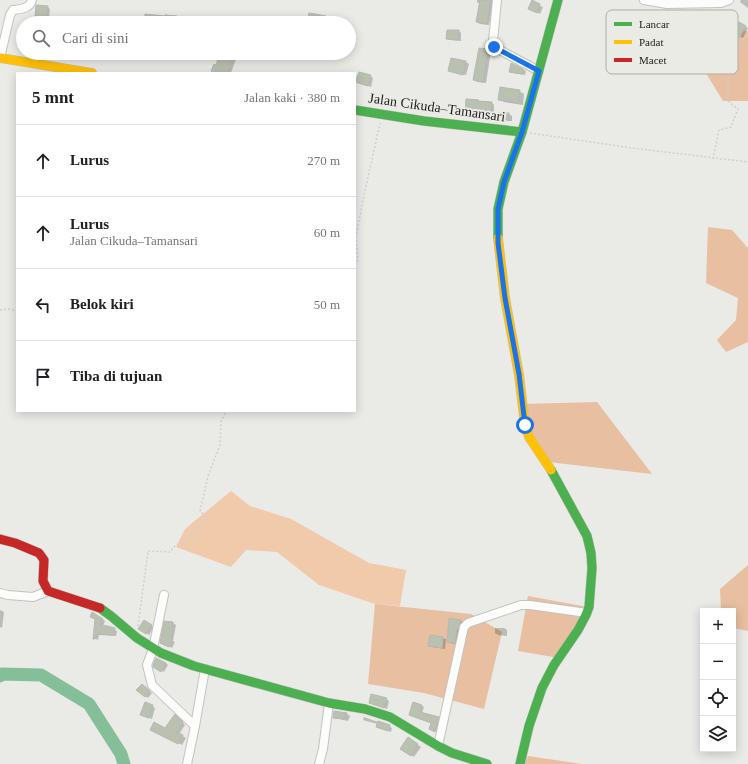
<!DOCTYPE html>
<html lang="id">
<head>
<meta charset="utf-8">
<style>
	:root { --surface:#fff; --page:#f2f2f2; --text:#202124; --muted:#757577; --line:#e0e0e0 }
	body { margin:0; font-family:Georgia,serif; background:var(--page); color:var(--text) }
	.controls { position:absolute; right:12px; bottom:12px; display:grid; overflow:hidden; border-radius:0px; box-shadow:0 2px 10px #0003 }
	.controls button { width:36px; height:36px; display:grid; place-items:center; padding:0; border:0; border-bottom:1px solid var(--line); background:var(--surface); color:var(--text); font:20px sans-serif }
	.stop { position:absolute; width:12px; height:12px; margin:-9px; border:3px solid #1a73e8; border-radius:50%; background:#fff }
	.stop.end { background:#1a73e8; border-color:#fff; box-shadow:0 1px 4px #0008 }
	.list { margin:0; padding:0; list-style:none }
	h2 { display:flex; justify-content:space-between; align-items:center; height:52px; margin:0; padding:0 16px; font-size:17px }
	h2 small { font-size:13px; font-weight:400; color:var(--muted) }
	.list li { display:grid; grid-template-columns:26px 1fr auto; gap:12px; align-items:center; box-sizing:border-box; height:72px; padding:0 16px; border-top:1px solid var(--line) }
	.list b { display:block; font-size:15px; white-space:nowrap }
	.list p { margin:0; font-size:13px; white-space:nowrap; color:var(--muted) }
	.list em { font-size:13px; font-style:normal; color:var(--muted) }
	.icon { flex:none; width:22px; height:22px; fill:none; stroke:currentColor; stroke-width:2; stroke-linecap:round; stroke-linejoin:round }
	.map { position:relative; flex:none; width:748px; height:764px; overflow:hidden }
	.search { position:absolute; background:var(--surface); box-shadow:0 2px 10px #0003; left:16px; top:16px; width:340px; height:44px; display:flex; align-items:center; gap:10px; box-sizing:border-box; padding:0 14px; border-radius:22px; color:var(--muted); font-size:15px }
	.panel { position:absolute; background:var(--surface); box-shadow:0 2px 10px #0003; left:16px; top:72px; width:340px; height:340px; border-radius:0px }
	.map>svg:first-child { display:block }
</style>
</head>
<body>
<div class="map">
<svg width="748" height="764" viewBox="0 0 748 764">
	<rect width="100%" height="100%" fill="#eaeae7"/>
	<polygon fill="#f1c9ab" points="231,491 250,506 291,519 369,563 406,570 400,606 375,604 319,585 277,552 246,550 231,567 176,547 185,529"/>
	<g fill="#e8bfa0">
		<polygon points="680,9 707,30 748,31 748,101 723,101 704,70 676,64"/>
		<polygon points="708,227 732,230 748,248 748,342 726,352 717,340 736,320 738,298 706,283"/>
		<polygon points="597,402 652,474 548,462 532,438 523,404"/>
		<polygon points="748,565 748,631 733,628 733,611 721,611 720,589"/>
		<polygon points="528,596 588,607 559,658 518,651"/>
		<polygon points="375,604 471,614 502,632 484,709 424,693 368,684"/>
		<polygon points="528,756 582,764 524,764"/>
	</g>
	<g fill="#0003">
		<polygon points="477,0 494,0 489,25 480,24 477,22 480,4 477,2"/>
		<polygon points="741,0 748,0 748,8 740,2"/>
		<polygon points="532,2 543,7 540,14 532,10"/>
		<polygon points="47,7 50,9 49,18 39,17 36,16"/>
		<polygon points="310,14 326,17 331,20 330,23 308,23"/>
		<polygon points="176,17 179,19 179,23 145,23"/>
		<polygon points="739,23 748,28 743,38 734,33"/>
		<polygon points="459,31 461,33 461,41 450,40 447,38"/>
		<polygon points="488,50 491,51 486,83 477,82 474,80"/>
		<polygon points="221,53 236,59 231,73 218,73 217,66"/>
		<polygon points="452,59 466,62 469,64 466,75 452,72"/>
		<polygon points="512,64 526,71 525,75 513,73 510,71"/>
		<polygon points="370,76 373,78 371,87 359,83"/>
		<polygon points="519,91 524,94 523,105 504,102 499,99"/>
		<polygon points="467,100 492,103 494,105 494,114 509,114 512,116 512,121 496,121 494,119 494,117 469,115 466,113"/>
		<polygon points="0,610 4,612 2,628 0,627"/>
		<polygon points="93,614 105,621 103,626 117,631 116,636 99,635 98,640 94,638 96,619"/>
		<polygon points="450,619 461,621 463,622 460,630 459,630 457,644 450,643 448,642"/>
		<polygon points="145,621 154,627 149,635 140,629"/>
		<polygon points="173,623 176,625 173,641 175,642 172,648 161,642"/>
		<polygon points="495,628 504,628 507,630 507,636 498,635 495,633"/>
		<polygon points="430,636 443,638 446,639 445,649 432,647 429,646"/>
		<polygon points="166,663 168,665 164,672 154,666"/>
		<polygon points="145,686 152,693 148,698 145,696"/>
		<polygon points="386,699 389,701 387,709 373,704"/>
		<polygon points="152,706 155,708 152,719 142,715"/>
		<polygon points="422,706 424,707 422,713 441,720 438,732 433,730 432,723 413,716"/>
		<polygon points="334,712 347,714 350,716 348,721 341,719 336,719 334,718"/>
		<polygon points="178,717 185,725 179,734 186,738 182,745 152,729 165,730"/>
		<polygon points="364,717 389,726 392,728 391,732 380,728 378,724 366,721 363,720"/>
		<polygon points="408,739 421,747 414,757 402,749"/>
	</g>
	<g fill="none" stroke-linecap="round" stroke-linejoin="round">
		<polyline stroke="#84bf99" stroke-width="13" points="0,676 2,674 41,675 89,704 121,754 124,764"/>
	</g>
	<g fill="#bac1b1" stroke="#b7b7b5">
		<polygon points="480,0 491,0 487,24 476,22"/>
		<polygon points="532,0 540,4 537,13 528,9"/>
		<polygon points="36,5 48,6 47,17 35,16"/>
		<polygon points="309,13 326,16 325,23 307,23"/>
		<polygon points="145,14 165,16 165,15 177,16 176,23 144,23"/>
		<polygon points="739,22 746,26 739,38 732,34"/>
		<polygon points="447,30 459,30 458,40 446,39"/>
		<polygon points="479,48 489,49 483,82 473,80"/>
		<polygon points="220,53 225,53 234,56 228,73 217,73 211,71 214,64 216,65"/>
		<polygon points="451,58 466,61 463,75 448,71"/>
		<polygon points="511,63 523,69 522,74 509,72"/>
		<polygon points="359,72 371,75 368,86 355,82"/>
		<polygon points="500,87 520,90 518,103 498,100"/>
		<polygon points="466,99 479,100 478,101 492,102 491,116 465,114"/>
		<rect x="493" y="113" width="16" height="7"/>
		<polygon points="92,612 103,619 100,625 107,626 115,628 114,635 97,634 95,639 93,639 95,619 90,617"/>
		<polygon points="449,618 461,620 458,629 457,629 455,643 447,642"/>
		<polygon points="144,620 152,625 146,634 138,629"/>
		<polygon points="164,621 173,622 171,638 173,639 169,647 160,643"/>
		<polygon points="430,635 443,637 442,648 428,646"/>
		<polygon points="156,658 166,663 161,672 153,667 153,665"/>
		<polygon points="142,684 150,691 145,697 136,690"/>
		<polygon points="371,694 387,698 384,708 369,703"/>
		<polygon points="145,702 153,705 149,718 140,715"/>
		<polygon points="413,702 422,705 420,712 439,717 435,732 429,729 431,723 409,715"/>
		<polygon points="334,711 347,713 345,720 337,718 333,718"/>
		<polygon points="175,714 183,722 177,732 183,735 178,744 150,730 154,722 165,728"/>
		<polygon points="378,721 390,725 388,731 376,727"/>
		<polygon points="408,737 418,744 411,756 400,749"/>
	</g>
	<g fill="none" stroke-linecap="round" stroke-linejoin="round">
		<defs>
			<g id="street">
				<polyline points="497,0 493,41 494,47 539,71"/>
				<polyline points="644,0 667,4 721,3 729,0"/>
				<path d="M0,58l10,-43 3,-5c7,-1 17,-1 19,-10"/>
				<polyline points="0,593 8,595 33,597 48,591"/>
				<polyline points="164,595 153,649 147,665 152,685 195,726"/>
				<polyline points="438,746 464,627 468,623 521,605 530,605 587,613"/>
				<polyline points="187,764 195,726 205,669"/>
				<polyline points="319,764 323,749 329,703"/>
			</g>
			<g id="fast">
				<polyline points="355,110 424,121 522,132 558,0"/>
				<polyline points="498,238 498,209 504,182 522,132"/>
				<polyline points="100,608 111,616 137,638 161,653 194,666 329,703 365,709 390,717 438,746 452,753 487,764"/>
				<polyline points="520,764 529,726 542,688 554,665 578,630 586,615 589,607 592,568 591,553 587,536 551,470"/>
			</g>
			<g id="slow">
				<polyline points="0,58 92,73"/>
				<polyline points="498,238 505,298 519,375 525,425 529,437 551,470"/>
			</g>
			<polyline id="jam" points="0,539 15,543 39,553 44,560 43,581 48,591 100,608"/>
		</defs>
		<use href="#street" stroke="#c2c2c0" stroke-width="10"/>
		<use href="#fast" stroke="#c2c2c0" stroke-width="10"/>
		<use href="#slow" stroke="#c2c2c0" stroke-width="10"/>
		<use href="#jam" stroke="#c2c2c0" stroke-width="10"/>
		<g stroke="#d0d0d0" stroke-width="1.5" stroke-dasharray="2 2" stroke-linecap="butt">
			<polyline points="530,133 632,148 748,162"/>
			<polyline points="713,159 719,130 731,127 738,109 728,101 728,60 748,33"/>
			<polyline points="355,265 358,260 356,237 363,200 380,123"/>
			<polyline points="0,310 8,309 17,311"/>
			<polyline points="138,626 148,551 170,552 176,545 186,541 208,519 200,511 208,476 220,445 221,422 226,411"/>
		</g>
		<use href="#street" stroke="#fcfcfb" stroke-width="8"/>
		<use href="#fast" stroke="#4caf50" stroke-width="9"/>
		<use href="#slow" stroke="#ffc107" stroke-width="9"/>
		<use href="#jam" stroke="#c62828" stroke-width="9"/>
	</g>
	<g fill="none" stroke-linecap="round" stroke-linejoin="round">
		<polyline stroke="#1a73e8" stroke-width="5" points="494,47 539,71 522,132 504,182 498,209 498,243 505,298 519,374 525,425"/>
	</g>
	<g text-anchor="middle" stroke-width="4" stroke-linejoin="round" paint-order="stroke">
		<g font-size="14" fill="#1d1d1b" stroke="#ebebe6">
			<text transform="translate(437 107) rotate(8)" y="5">Jalan Cikuda–Tamansari</text>
		</g>
	</g>
	<rect x="606" y="10" width="132" height="64" rx="6" fill="#ebebe6" stroke="#adada9" stroke-width="1"/>
	<rect x="614" y="22" width="18" height="4" fill="#4caf50"/>
	<rect x="614" y="40" width="18" height="4" fill="#ffc107"/>
	<rect x="614" y="58" width="18" height="4" fill="#c62828"/>
	<g font-size="11" fill="#1d1d1b">
		<text x="639" y="28">Lancar</text>
		<text x="639" y="46">Padat</text>
		<text x="639" y="64">Macet</text>
	</g>
</svg>
<div class="controls">
<button>+</button>
<button>−</button>
<button><svg class="icon" aria-label="locate" viewBox="0 0 24 24"><circle cx="12" cy="12" r="6"/><path d="M12 2v4M12 18v4M2 12h4M18 12h4"/></svg></button>
<button><svg class="icon" aria-label="layers" viewBox="0 0 24 24"><path d="M12 4l9 5-9 5-9-5zM3 14l9 5 9-5"/></svg></button>
</div>
<div class="stop" style="left:525px;top:425px"></div>
<div class="stop end" style="left:494px;top:47px"></div>
<div class="search"><svg class="icon" aria-label="search" viewBox="0 0 24 24"><circle cx="10" cy="10" r="6"/><path d="M15 15l6 6"/></svg>Cari di sini</div>
<section class="panel">
<h2>5 mnt<small>Jalan kaki · 380 m</small></h2>
<ul class="list">
<li><svg class="icon" aria-label="ahead" viewBox="0 0 24 24"><path d="M12 20V5M6 11l6-6 6 6"/></svg><div><b>Lurus</b></div><em>270 m</em></li>
<li><svg class="icon" aria-label="ahead" viewBox="0 0 24 24"><path d="M12 20V5M6 11l6-6 6 6"/></svg><div><b>Lurus</b><p>Jalan Cikuda–Tamansari</p></div><em>60 m</em></li>
<li><svg class="icon" aria-label="left" viewBox="0 0 24 24"><path d="M17 20v-9H6M10 6l-5 5 5 5"/></svg><div><b>Belok kiri</b></div><em>50 m</em></li>
<li><svg class="icon" aria-label="arrive" viewBox="0 0 24 24"><path d="M6 21V4h12l-3 4 3 4H6"/></svg><div><b>Tiba di tujuan</b></div></li>
</ul>
</section>
</div>
</body>
</html>
